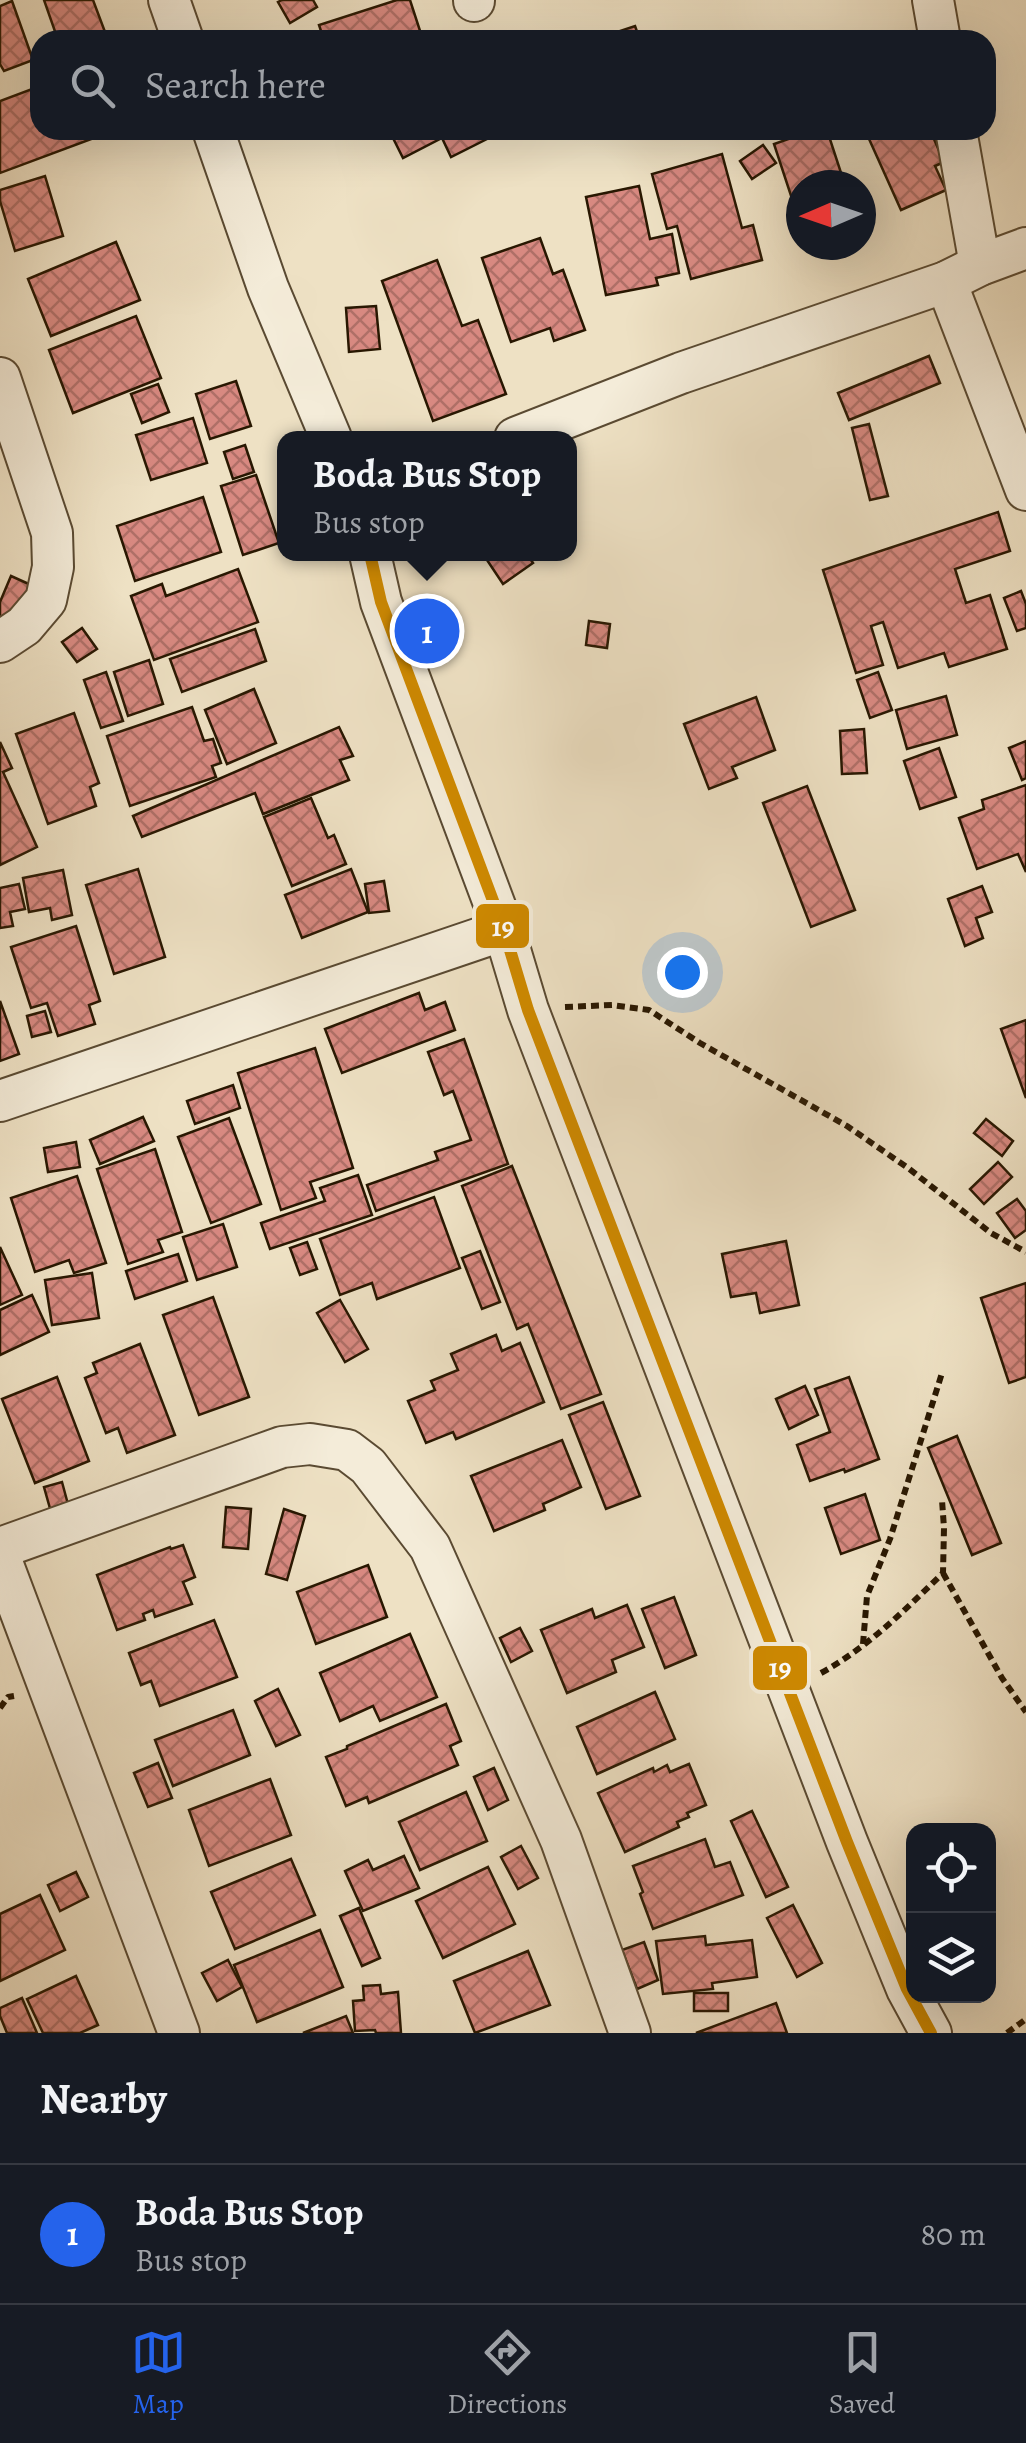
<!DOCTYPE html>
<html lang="en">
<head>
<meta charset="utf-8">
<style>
	:root { --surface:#171b24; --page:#242831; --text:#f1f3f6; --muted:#9ea1a6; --line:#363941; --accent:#2563eb }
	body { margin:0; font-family:Alegreya,serif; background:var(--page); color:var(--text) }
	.controls { position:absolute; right:30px; bottom:30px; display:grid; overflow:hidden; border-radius:20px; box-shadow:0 10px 40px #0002 }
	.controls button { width:90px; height:90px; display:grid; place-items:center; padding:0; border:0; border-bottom:2px solid var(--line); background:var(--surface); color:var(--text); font:50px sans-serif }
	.compass { position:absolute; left:786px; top:170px; width:90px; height:90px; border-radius:50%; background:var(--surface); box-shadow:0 10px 40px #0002; rotate:268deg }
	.you { position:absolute; left:682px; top:972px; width:35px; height:35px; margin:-25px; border:8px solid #fff; border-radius:50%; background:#1a73e8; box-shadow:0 0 0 15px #1a73e833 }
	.badge { display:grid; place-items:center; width:65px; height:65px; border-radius:50%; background:var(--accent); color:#fff; font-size:32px; font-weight:700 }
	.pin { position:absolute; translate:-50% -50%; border:5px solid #fff; box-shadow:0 2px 10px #0006 }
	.popup { position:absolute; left:277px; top:431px; width:300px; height:130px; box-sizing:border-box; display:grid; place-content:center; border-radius:20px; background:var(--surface); filter:drop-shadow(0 2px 8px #0005); font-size:32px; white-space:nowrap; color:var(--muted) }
	.popup b { font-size:38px; color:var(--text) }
	.popup::after { content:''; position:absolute; left:50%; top:100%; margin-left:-20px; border:20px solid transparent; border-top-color:var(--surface) }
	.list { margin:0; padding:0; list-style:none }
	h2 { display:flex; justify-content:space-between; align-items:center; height:130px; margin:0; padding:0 40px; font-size:42px }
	h2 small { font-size:32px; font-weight:400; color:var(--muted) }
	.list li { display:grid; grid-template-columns:65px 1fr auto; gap:30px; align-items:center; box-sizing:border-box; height:140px; padding:0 40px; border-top:2px solid var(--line) }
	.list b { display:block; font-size:38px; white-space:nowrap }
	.list p { margin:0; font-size:32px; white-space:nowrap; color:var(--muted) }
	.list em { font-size:32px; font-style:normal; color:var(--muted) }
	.icon { flex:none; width:55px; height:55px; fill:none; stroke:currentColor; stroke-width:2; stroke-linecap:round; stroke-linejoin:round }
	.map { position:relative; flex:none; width:1026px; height:2033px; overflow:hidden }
	.search { position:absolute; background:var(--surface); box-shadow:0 10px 40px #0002; left:30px; right:30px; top:30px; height:110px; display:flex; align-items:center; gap:25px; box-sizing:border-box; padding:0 35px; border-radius:30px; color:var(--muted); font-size:38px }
	.sheet { height:270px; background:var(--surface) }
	nav { display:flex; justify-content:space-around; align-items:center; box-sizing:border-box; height:140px; border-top:2px solid var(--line); background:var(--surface); font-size:28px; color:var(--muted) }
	nav a { display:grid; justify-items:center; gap:5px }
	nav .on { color:var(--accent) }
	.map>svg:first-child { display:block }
</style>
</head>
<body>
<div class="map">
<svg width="1026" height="2033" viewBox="0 0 1026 2033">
	<defs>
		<pattern id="building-cross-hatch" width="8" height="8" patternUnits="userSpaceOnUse" patternTransform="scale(2.5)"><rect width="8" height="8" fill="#d88981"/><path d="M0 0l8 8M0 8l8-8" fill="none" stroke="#af6f67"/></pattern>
	</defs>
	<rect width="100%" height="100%" fill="#eee1c4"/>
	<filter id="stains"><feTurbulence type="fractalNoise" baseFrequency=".002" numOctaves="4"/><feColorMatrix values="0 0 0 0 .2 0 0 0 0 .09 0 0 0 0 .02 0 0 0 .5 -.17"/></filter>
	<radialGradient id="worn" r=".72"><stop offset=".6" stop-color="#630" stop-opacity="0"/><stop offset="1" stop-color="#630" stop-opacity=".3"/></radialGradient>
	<g fill="url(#building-cross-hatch)" stroke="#281701" stroke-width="2.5">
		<polygon points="44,0 93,0 108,40 58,40"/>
		<polygon points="282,0 313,0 317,7 290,23 278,2"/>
		<polygon points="397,0 410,0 423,40 324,40 319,25"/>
		<polygon points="12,1 33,60 4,71 0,64 0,6"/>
		<polygon points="635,26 640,40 593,40"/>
		<polygon points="40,86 40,130 100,130 102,135 0,173 0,101"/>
		<polygon points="389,130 493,130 495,135 451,157 442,138 403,158"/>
		<polygon points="814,130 827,130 845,185 801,185 801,226 774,144"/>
		<polygon points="865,130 918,130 919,133 930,130 944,162 935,166 946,190 901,210"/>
		<polygon points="763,145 776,163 752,179 740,161"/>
		<polygon points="722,154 742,228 753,225 762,260 691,279 677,226 667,229 652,174"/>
		<polygon points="45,176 63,236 15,251 0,201 0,190"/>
		<polygon points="639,186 650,239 672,234 679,273 656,278 658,285 606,295 586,197"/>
		<polygon points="540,238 553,274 563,270 585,330 554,341 550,328 511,342 482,258"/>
		<polygon points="116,242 140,300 51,336 28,279"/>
		<polygon points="437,260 462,326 478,320 506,394 433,421 382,281"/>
		<polygon points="376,306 380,349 349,352 346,308"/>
		<polygon points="136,316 161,378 73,413 49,350"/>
		<polygon points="929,356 940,383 849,420 838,393"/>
		<polygon points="236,381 251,426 210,439 196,394"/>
		<polygon points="158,384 169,412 142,423 131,394"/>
		<polygon points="193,418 207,463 151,480 136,435"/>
		<polygon points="869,424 888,496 870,500 852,428"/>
		<polygon points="245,445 254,472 233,479 224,452"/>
		<polygon points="256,475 279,543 243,555 221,486"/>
		<polygon points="203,497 221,552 135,581 117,526"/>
		<polygon points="998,512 1010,551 955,569 966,603 990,595 1007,649 949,667 944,653 898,668 883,622 871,626 883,665 856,673 823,570"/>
		<polygon points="483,554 527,554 533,563 503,584"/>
		<polygon points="238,569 258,622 154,660 131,596 162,584 166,596"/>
		<polygon points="11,576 31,585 14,627 0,620 0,602"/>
		<polygon points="1021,591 1026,604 1026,628 1017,631 1004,598"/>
		<polygon points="589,621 610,624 607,648 586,645"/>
		<polygon points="82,628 97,649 77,662 62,642"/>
		<polygon points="255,629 266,661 182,692 170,659"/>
		<polygon points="149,660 163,704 128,716 114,672"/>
		<polygon points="106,672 123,721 101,728 84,680"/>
		<polygon points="878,672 892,710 870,718 857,680"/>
		<polygon points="254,689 276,743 227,764 205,710"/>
		<polygon points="946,696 957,735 907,749 896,710"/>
		<polygon points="756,697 775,750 732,767 737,778 709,789 684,724"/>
		<polygon points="192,707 204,741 213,739 221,763 212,766 216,777 130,806 107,736"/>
		<polygon points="74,713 99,783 90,787 96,806 48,824 16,734"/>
		<polygon points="339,727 353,756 340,760 349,780 263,814 255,793 142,837 133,816"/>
		<polygon points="864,729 867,773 842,774 840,731"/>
		<polygon points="1026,741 1026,778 1022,780 1009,748"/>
		<polygon points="0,742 12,768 3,772 37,847 0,865"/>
		<polygon points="939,748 956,797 920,809 904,761"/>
		<polygon points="1026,785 1026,872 1018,854 977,869 959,818 984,809 982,800"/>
		<polygon points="807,786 855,910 811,927 763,803"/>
		<polygon points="311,798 328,838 334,835 346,864 292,886 264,817"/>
		<polygon points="138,869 165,957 114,974 86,885"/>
		<polygon points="351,869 368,912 302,938 285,895"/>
		<polygon points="63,870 72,915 52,920 50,908 29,912 23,878"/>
		<polygon points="384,881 389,911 369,913 365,884"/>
		<polygon points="19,884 25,909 10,912 13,926 0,928 0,888"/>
		<polygon points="982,886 992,912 976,918 983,938 965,946 948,899"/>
		<polygon points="76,926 100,1001 89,1005 95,1024 58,1036 47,1003 31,1008 11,947"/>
		<polygon points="419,993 425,1010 445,1002 455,1030 342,1073 325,1029"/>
		<polygon points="0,1001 19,1054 0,1061"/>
		<polygon points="45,1011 51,1032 32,1037 27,1016"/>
		<polygon points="1026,1020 1026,1098 1001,1029"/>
		<polygon points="464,1039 508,1164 376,1211 367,1185 438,1160 435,1152 471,1140 453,1091 444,1095 428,1052"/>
		<polygon points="315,1048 353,1168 310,1182 316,1198 281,1210 238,1073"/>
		<polygon points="233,1085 240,1108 195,1124 187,1101"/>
		<polygon points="143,1117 154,1141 100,1164 90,1140"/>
		<polygon points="229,1118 261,1204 211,1223 178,1137"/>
		<polygon points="986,1119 1013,1141 1002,1156 974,1133"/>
		<polygon points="76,1142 80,1167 48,1172 44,1148"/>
		<polygon points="155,1149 182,1232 158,1240 163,1252 128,1264 97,1169"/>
		<polygon points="998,1162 1012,1177 984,1204 970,1189"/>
		<polygon points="512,1166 601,1394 561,1409 528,1324 517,1329 462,1186"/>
		<polygon points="358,1175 372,1215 270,1249 261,1223 325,1201 320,1188"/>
		<polygon points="77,1176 106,1263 74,1273 69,1260 35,1272 11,1198"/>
		<polygon points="434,1197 460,1268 377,1299 372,1283 340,1295 320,1239"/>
		<polygon points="1017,1199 1026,1211 1026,1230 1015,1238 997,1213"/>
		<polygon points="223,1224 237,1267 197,1280 183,1237"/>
		<polygon points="786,1241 799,1305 760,1313 756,1293 731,1297 722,1254"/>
		<polygon points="307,1242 317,1269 300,1275 290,1248"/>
		<polygon points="0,1247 22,1295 0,1305"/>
		<polygon points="480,1251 500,1302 482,1309 462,1258"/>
		<polygon points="178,1254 187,1281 135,1299 126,1271"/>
		<polygon points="92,1273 99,1318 52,1325 45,1280"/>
		<polygon points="1026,1283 1026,1377 1009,1383 981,1298"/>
		<polygon points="32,1295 49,1332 0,1355 0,1310"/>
		<polygon points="213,1297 249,1397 199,1415 163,1315"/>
		<polygon points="340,1300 368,1349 345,1362 317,1313"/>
		<polygon points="496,1335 502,1351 520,1343 544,1402 456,1439 453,1432 426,1443 408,1401 435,1390 431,1381 458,1370 451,1354"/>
		<polygon points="140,1344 175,1435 127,1453 118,1428 106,1433 85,1378 97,1373 93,1363"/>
		<polygon points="57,1377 89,1461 35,1483 2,1399"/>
		<polygon points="849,1377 879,1459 845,1472 844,1469 810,1481 797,1445 830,1432 815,1389"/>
		<polygon points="805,1386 818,1415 789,1429 776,1399"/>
		<polygon points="603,1402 640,1496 606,1509 569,1415"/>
		<polygon points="957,1436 1001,1543 972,1555 928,1448"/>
		<polygon points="562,1440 581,1487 543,1504 545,1510 494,1531 471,1476"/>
		<polygon points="62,1482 69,1508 51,1512 44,1487"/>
		<polygon points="865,1494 880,1540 841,1554 825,1508"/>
		<polygon points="226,1507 251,1509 248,1549 223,1547"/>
		<polygon points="284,1509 305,1516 287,1580 266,1574"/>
		<polygon points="183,1545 195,1577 183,1582 192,1604 155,1617 153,1610 143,1614 145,1620 117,1630 97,1575 170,1547 171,1549"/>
		<polygon points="368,1565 387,1617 316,1644 297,1592"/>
		<polygon points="674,1597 696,1655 665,1668 642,1609"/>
		<polygon points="627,1605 644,1647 612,1660 616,1672 567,1693 541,1630 592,1609 595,1618"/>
		<polygon points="214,1620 237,1677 160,1706 151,1681 141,1685 129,1653"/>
		<polygon points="520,1628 532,1651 511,1662 500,1638"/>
		<polygon points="410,1634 437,1697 380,1721 373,1706 340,1721 320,1673"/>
		<polygon points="278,1689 300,1735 276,1746 255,1701"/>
		<polygon points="655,1692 675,1739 597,1774 577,1727"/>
		<polygon points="446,1704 461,1741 450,1746 458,1765 369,1803 367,1797 346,1806 326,1757 347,1749 347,1746"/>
		<polygon points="233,1710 250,1755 173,1786 155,1740"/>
		<polygon points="158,1763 172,1798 148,1807 134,1773"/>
		<polygon points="689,1764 706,1805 687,1813 689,1817 677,1822 679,1827 625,1852 598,1793 653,1768 654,1772 667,1765 670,1772"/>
		<polygon points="494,1768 508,1800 488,1810 474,1777"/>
		<polygon points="270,1779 291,1835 209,1866 189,1810"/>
		<polygon points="466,1792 487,1841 420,1870 399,1822"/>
		<polygon points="752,1811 788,1887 766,1897 731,1821"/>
		<polygon points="705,1839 715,1867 730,1862 743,1895 653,1929 640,1894 643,1892 633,1866"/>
		<polygon points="521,1846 538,1878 518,1889 501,1857"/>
		<polygon points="404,1856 419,1888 363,1911 345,1871 368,1860 373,1870"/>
		<polygon points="291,1859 315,1915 235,1949 211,1892"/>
		<polygon points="488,1867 515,1924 443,1958 416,1901"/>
		<polygon points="76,1872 88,1897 60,1911 48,1885"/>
		<polygon points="40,1895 65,1950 0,1981 0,1914"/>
		<polygon points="793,1905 822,1963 797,1977 767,1918"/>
		<polygon points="359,1908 380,1958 362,1966 340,1916"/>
		<polygon points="320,1930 343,1987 257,2022 234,1965"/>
		<polygon points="705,1936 706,1945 752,1940 757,1977 712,1983 713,1989 663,1994 656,1941"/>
		<polygon points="644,1942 658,1980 637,1989 622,1950"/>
		<polygon points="528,1951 550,2005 475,2033 454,1981"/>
		<polygon points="228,1960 242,1987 217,2001 202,1973"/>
		<polygon points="76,1976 98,2025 80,2033 43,2033 27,1999"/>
		<polygon points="380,1985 381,1994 398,1992 401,2033 376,2033 375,2030 355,2031 353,2001 364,2000 363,1986"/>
		<rect x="694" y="1993" width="34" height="18"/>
		<polygon points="22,1998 37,2033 7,2033 0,2016 0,2008"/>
		<polygon points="776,2003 787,2033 696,2033"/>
		<polygon points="346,2016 353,2033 303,2033"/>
	</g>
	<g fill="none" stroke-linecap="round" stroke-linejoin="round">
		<defs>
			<g id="minor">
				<polyline points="169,0 183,40"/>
				<polyline points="474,0 474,1"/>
				<polyline points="933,0 940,40"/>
				<polyline points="213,130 268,288 331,438"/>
				<polyline points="956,130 980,265"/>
				<polyline points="946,282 1026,490"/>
				<polyline points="0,378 52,533 53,567 46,600 24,626 0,642"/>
				<polyline points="515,438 681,373 946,282 980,265 1026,248"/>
				<polyline points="370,554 381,602 504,930 528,1010 847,1842 907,1989 931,2033"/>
				<polyline points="0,1101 504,930"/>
				<polyline points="0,1548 282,1447 310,1444 347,1450 368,1466 430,1547 561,1840 630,2033"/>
				<polyline points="0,1557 179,2033"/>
			</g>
		</defs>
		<use href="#minor" stroke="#5a4a32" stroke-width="44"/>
		<g stroke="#281701" stroke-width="6" stroke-dasharray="8 5" stroke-linecap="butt">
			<polyline points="565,1007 612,1005 649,1010 700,1043 847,1126 908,1168 991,1233 1026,1252"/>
			<polyline points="943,1573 1002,1678 1026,1712"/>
			<polyline points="863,1644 867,1596 890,1539 942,1373"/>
			<path d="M821,1673c46,-25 84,-63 122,-100l1,-45 -2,-28"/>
			<polyline points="0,1708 8,1697 14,1696"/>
			<polyline points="1007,2033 1026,2019"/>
		</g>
		<use href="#minor" stroke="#f4ecd9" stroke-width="40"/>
		<defs>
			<polyline id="bus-1" points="370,554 381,602 504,930 528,1010 847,1842 907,1989 931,2033"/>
		</defs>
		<use href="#bus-1" stroke="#f4ecd9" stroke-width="20"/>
		<use href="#bus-1" stroke="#ce8900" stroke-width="12"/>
	</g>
	<g stroke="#f4ecd9" stroke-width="4">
		<rect x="474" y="902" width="57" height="48" rx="10" fill="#ce8900"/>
		<rect x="751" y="1644" width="58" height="48" rx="10" fill="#ce8900"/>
	</g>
	<g font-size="28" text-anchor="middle" font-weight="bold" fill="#fff">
		<text x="503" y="936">19</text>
		<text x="780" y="1677">19</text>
	</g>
	<rect width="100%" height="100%" filter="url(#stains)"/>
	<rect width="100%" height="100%" fill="url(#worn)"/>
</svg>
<div class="controls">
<button><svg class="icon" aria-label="locate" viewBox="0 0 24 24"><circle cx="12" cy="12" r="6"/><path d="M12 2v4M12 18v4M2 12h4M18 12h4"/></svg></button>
<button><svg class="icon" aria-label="layers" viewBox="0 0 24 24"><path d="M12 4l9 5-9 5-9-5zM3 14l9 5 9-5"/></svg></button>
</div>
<svg class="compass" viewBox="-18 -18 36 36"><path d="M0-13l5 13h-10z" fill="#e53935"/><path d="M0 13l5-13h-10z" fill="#9ea1a6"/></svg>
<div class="you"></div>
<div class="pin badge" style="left:427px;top:631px">1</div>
<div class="popup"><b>Boda Bus Stop</b>Bus stop</div>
<div class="search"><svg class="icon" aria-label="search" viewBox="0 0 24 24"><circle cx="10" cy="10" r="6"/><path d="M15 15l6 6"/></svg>Search here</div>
</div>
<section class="sheet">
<h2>Nearby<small></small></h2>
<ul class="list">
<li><span class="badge">1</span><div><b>Boda Bus Stop</b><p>Bus stop</p></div><em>80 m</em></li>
</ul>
</section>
<nav>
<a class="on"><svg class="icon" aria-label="map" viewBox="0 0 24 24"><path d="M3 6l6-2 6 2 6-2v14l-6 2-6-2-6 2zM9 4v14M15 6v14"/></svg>Map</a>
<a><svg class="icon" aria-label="directions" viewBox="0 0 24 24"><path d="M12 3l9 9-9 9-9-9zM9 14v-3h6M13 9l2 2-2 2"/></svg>Directions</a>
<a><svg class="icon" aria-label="saved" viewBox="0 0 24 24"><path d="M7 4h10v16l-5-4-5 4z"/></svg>Saved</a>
</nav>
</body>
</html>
